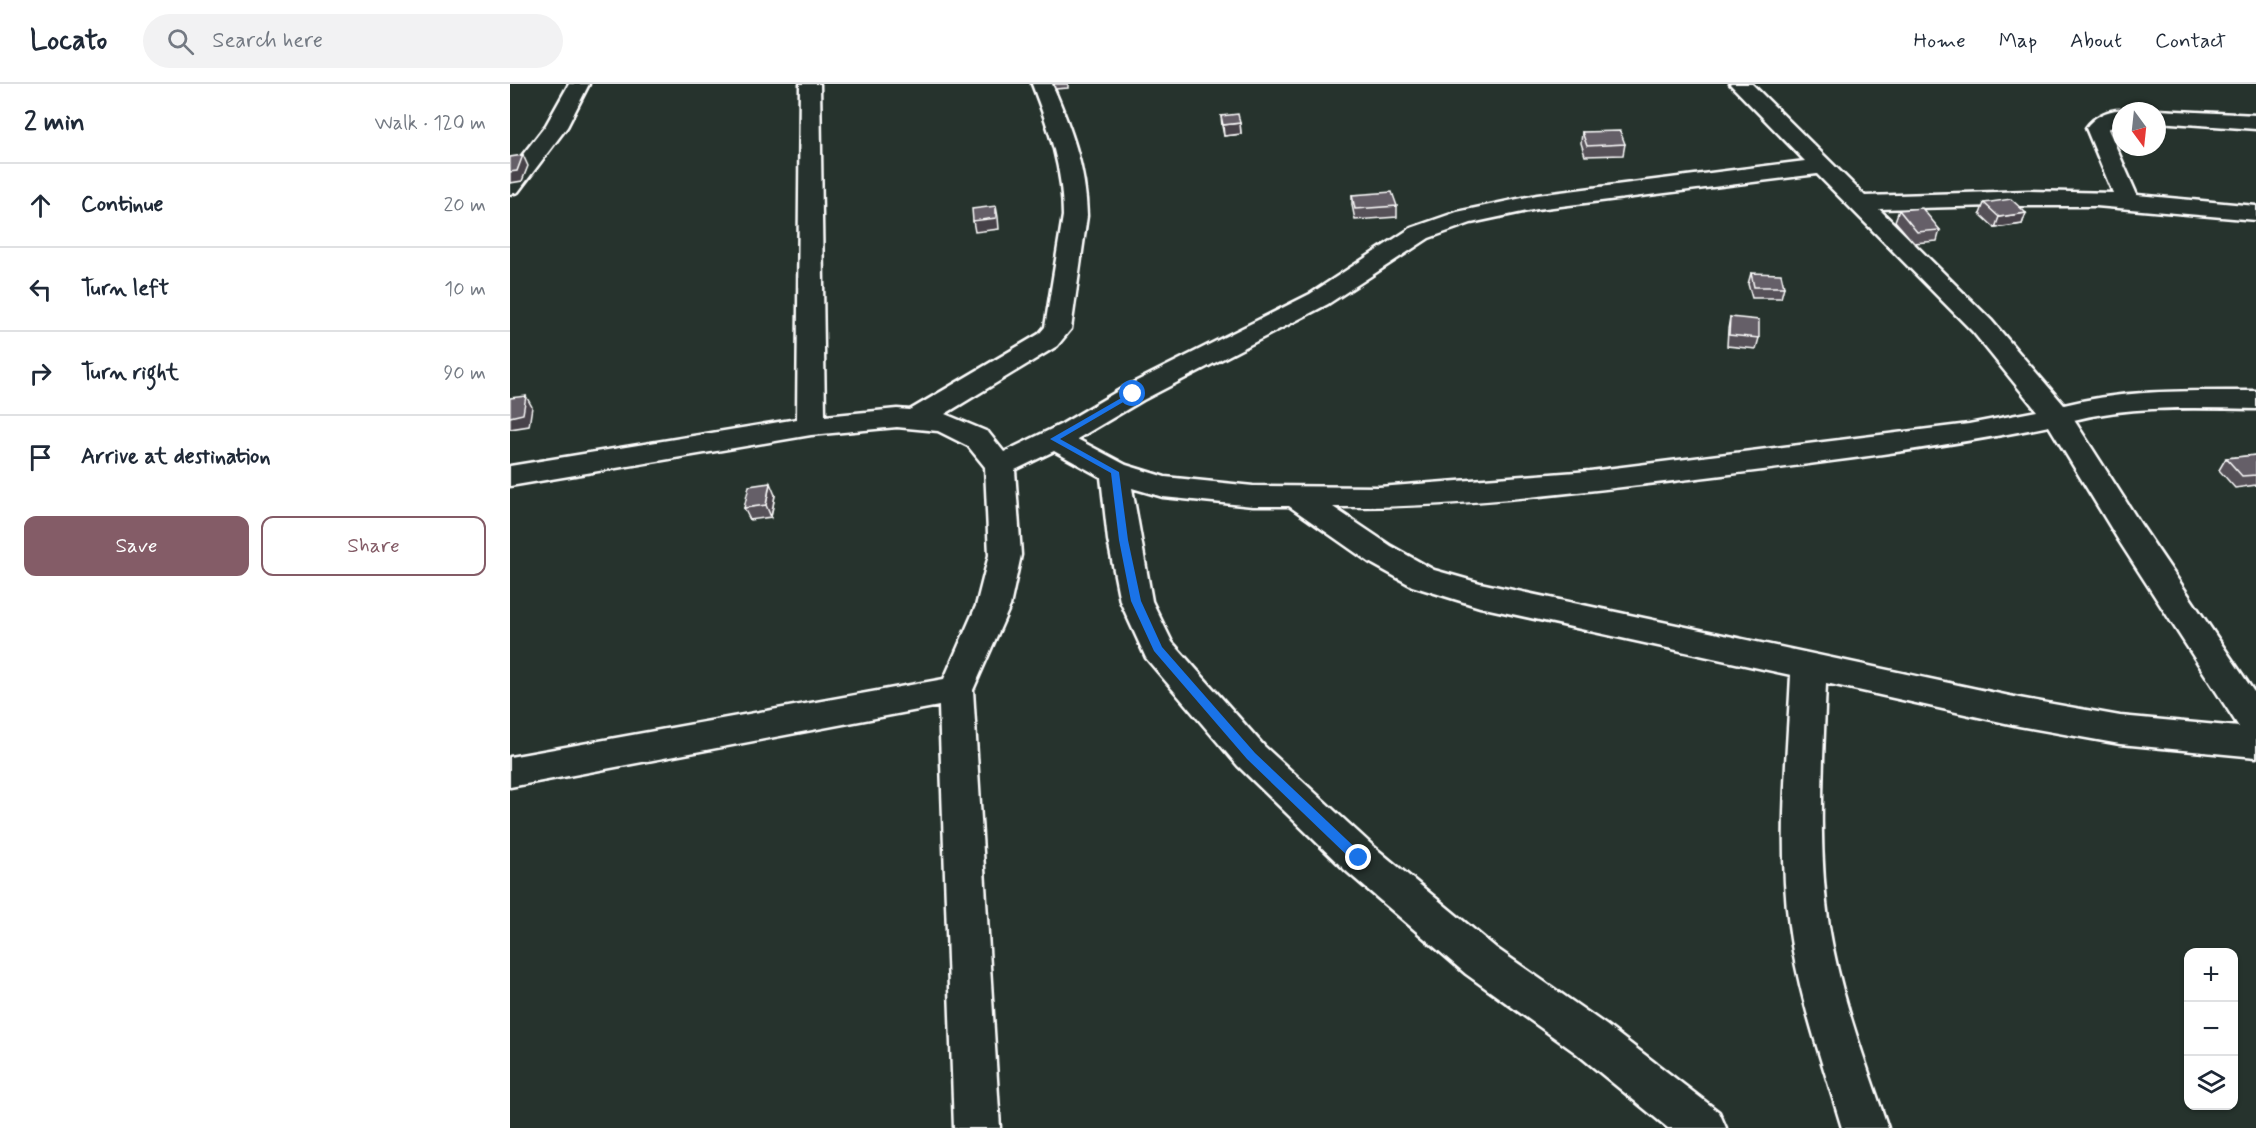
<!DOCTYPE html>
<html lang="en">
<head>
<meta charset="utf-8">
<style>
	:root { --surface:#fff; --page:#f2f2f3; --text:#1f2937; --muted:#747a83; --line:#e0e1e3; --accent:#845c67 }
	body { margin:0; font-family:Mynerve,sans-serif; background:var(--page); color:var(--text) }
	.controls { position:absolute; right:18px; bottom:18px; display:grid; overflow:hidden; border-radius:12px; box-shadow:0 2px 4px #0004 }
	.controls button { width:54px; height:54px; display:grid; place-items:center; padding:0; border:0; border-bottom:2px solid var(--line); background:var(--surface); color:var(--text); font:30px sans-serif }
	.compass { position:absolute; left:1602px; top:18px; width:54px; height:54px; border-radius:50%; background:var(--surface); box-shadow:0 2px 4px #0004; rotate:165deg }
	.stop { position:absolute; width:18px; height:18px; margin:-14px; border:4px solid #1a73e8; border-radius:50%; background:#fff }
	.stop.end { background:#1a73e8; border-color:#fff; box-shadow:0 2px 6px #0008 }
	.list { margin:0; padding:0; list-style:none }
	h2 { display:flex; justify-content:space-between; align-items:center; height:78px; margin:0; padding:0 24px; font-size:26px }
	h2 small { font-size:20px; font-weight:400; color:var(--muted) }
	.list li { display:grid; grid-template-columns:39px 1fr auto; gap:18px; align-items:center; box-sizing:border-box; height:84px; padding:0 24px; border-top:2px solid var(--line) }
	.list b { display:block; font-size:22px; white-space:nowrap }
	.list em { font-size:20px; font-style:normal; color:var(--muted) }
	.actions { display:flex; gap:12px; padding:18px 24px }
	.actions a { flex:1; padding:14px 0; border:2px solid var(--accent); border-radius:12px; text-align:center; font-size:21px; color:var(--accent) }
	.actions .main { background:var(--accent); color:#fff }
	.icon { flex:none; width:33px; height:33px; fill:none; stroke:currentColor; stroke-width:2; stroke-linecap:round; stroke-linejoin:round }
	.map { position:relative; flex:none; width:1746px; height:1044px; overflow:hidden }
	header { display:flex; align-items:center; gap:36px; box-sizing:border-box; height:84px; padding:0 30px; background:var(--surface); border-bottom:2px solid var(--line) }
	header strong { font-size:28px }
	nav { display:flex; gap:33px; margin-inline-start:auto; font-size:21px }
	.search { width:420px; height:54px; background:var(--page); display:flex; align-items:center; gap:15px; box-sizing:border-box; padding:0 21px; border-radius:33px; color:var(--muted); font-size:22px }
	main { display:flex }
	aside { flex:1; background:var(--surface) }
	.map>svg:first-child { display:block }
</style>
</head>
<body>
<header>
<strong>Locato</strong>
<div class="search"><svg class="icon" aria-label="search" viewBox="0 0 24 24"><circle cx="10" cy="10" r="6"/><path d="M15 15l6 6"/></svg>Search here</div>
<nav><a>Home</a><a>Map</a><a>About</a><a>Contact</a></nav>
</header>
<main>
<aside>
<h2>2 min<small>Walk · 120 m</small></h2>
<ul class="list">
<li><svg class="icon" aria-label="ahead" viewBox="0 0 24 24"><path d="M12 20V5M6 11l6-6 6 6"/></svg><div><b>Continue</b></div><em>20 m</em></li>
<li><svg class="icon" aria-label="left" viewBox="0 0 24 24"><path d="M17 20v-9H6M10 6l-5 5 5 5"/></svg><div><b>Turn left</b></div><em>10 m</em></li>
<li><svg class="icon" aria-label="right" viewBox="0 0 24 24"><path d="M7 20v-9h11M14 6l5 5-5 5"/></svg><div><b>Turn right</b></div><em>90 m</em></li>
<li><svg class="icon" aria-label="arrive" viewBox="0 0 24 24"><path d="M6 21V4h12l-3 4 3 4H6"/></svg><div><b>Arrive at destination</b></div></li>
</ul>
<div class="actions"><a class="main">Save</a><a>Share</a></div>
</aside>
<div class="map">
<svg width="1746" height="1044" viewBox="0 0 1746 1044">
	<rect width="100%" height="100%" fill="#26332d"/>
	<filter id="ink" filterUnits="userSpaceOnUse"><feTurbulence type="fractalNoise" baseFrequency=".0167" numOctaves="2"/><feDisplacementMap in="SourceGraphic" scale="12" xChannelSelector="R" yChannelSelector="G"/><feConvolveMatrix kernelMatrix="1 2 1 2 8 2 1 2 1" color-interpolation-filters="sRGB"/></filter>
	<g filter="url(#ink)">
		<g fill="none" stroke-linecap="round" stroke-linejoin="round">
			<defs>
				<g id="minor">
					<polygon points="59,0 79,0 57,43 8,108 0,110 0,87 36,41"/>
					<path d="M290,0h20l5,332 72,-7 13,1 129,-76 6,-7 18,-111c0,-47 -14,-88 -31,-132h20c19,44 34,84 35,132l-16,113 -14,17 -112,68 43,18 16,20 58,-28 61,-36 187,-94 101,-66 46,-16 80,-17 268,-34 -75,-77h22l113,112 164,-5 84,2 -27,-65c8,-12 26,-21 41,-17h-6v12l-13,6 29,66 119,11v14l-160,-14h-101l-116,3 112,111 73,85c63,-16 127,-14 192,-14v18c-61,-1 -122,-4 -182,11l67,105 115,170v62l-136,-13 -101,-18 -193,-43c-3,81 -9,162 3,243 11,69 36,135 59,202h-46c-20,-67 -44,-133 -53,-202 -11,-84 -2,-167 2,-251l-311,-68 -68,-21 -43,-24 -80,-56h-36l-90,-9 -31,-9 20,113 20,41 92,104 109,100 123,102 110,77 113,87 7,16h-58l-92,-75 -110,-79 -121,-104 -107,-104 -92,-108 -26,-57 -12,-61 -7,-63 -47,-26 -39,19 6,85 -11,51 -37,84 27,438h-46l-15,-422 -429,81v-30l434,-78 32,-73 13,-51 -4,-88 -17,-21 -30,-15 -41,-4 -86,8 -301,51v-20l287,-47zM1307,90l156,158 64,79 -68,13 -379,47 -211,16 -126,-1 -88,-9 -39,-12 -49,-26 66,-39 185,-96 101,-66 42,-15 66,-14zM1539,342l70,115 120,186 -119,-11 -101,-18 -539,-115 -46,-13 -43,-24 -58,-39c119,1 239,-14 357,-28 120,-15 240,-29 359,-53z"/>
					<polygon points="1647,26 1746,31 1746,45 1647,38 1647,27 1641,27"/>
				</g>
			</defs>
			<use href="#minor" stroke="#fff" stroke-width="5"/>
			<use href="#minor" fill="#26332d" fill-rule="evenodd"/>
		</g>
		<g fill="#575159" stroke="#fff" stroke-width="1.5">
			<polygon points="544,0 558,0 558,4 545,5"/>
			<polygon points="711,32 730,39 731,50 714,52 712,42"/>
			<polygon points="1072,48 1115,60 1113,71 1075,72 1071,59"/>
			<polygon points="842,111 887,122 887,133 845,136 842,121"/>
			<polygon points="1474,119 1516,129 1512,140 1485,144 1470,130"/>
			<polygon points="1389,126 1430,146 1427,157 1404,159 1385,137"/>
			<polygon points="1241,189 1274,203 1271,214 1242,214 1238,200"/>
			<polygon points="1220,233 1249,254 1246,265 1217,262 1218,245"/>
			<polygon points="1746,371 1746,401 1725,404 1709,386 1716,374"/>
			<polygon points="265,411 261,433 240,436 234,424"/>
		</g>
		<g fill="#474248" stroke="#fff" stroke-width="1.5">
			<polygon points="730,39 731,50 714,52 713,41"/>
			<polygon points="13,71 18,82 12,97 0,99 0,88"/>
			<polygon points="486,122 488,133 489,145 465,148 463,137"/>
			<polygon points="1516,129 1512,140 1485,144 1489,133"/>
			<polygon points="16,312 22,323 19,342 0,345 0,333"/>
			<polygon points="260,399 265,411 261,433 256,421"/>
		</g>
		<g fill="#655e67" stroke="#fff" stroke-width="1.5">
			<polygon points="728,30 730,39 713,41 711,32"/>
			<polygon points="1110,47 1115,60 1077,62 1072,48"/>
			<polygon points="13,71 7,87 0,88 0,73"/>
			<polygon points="882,108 887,122 845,125 842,111"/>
			<polygon points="1501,115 1516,129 1489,133 1474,119"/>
			<polygon points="486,122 486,134 463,137 462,125"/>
			<polygon points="1412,124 1430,146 1407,148 1389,126"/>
			<polygon points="1241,189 1271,190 1274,203 1244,203"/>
			<polygon points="1220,233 1249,236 1249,254 1219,251"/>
			<polygon points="16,312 13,330 0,333 0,314"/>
			<polygon points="1746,371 1746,391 1732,392 1716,374"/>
			<polygon points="260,399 256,421 234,424 239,402"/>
		</g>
	</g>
	<polygon fill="#1a73e8" points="620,309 627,310 550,355 609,388 618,456 631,517 652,563 745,669 853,771 853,778 844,778 737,675 644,567 621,517 609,456 601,389 540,355"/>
</svg>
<div class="controls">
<button>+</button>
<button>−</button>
<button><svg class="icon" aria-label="layers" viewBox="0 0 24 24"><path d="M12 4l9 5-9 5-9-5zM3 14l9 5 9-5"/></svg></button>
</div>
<svg class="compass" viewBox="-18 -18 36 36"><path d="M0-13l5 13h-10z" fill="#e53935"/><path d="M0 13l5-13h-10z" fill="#747a83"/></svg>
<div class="stop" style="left:623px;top:310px"></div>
<div class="stop end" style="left:849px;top:774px"></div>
</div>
</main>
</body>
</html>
